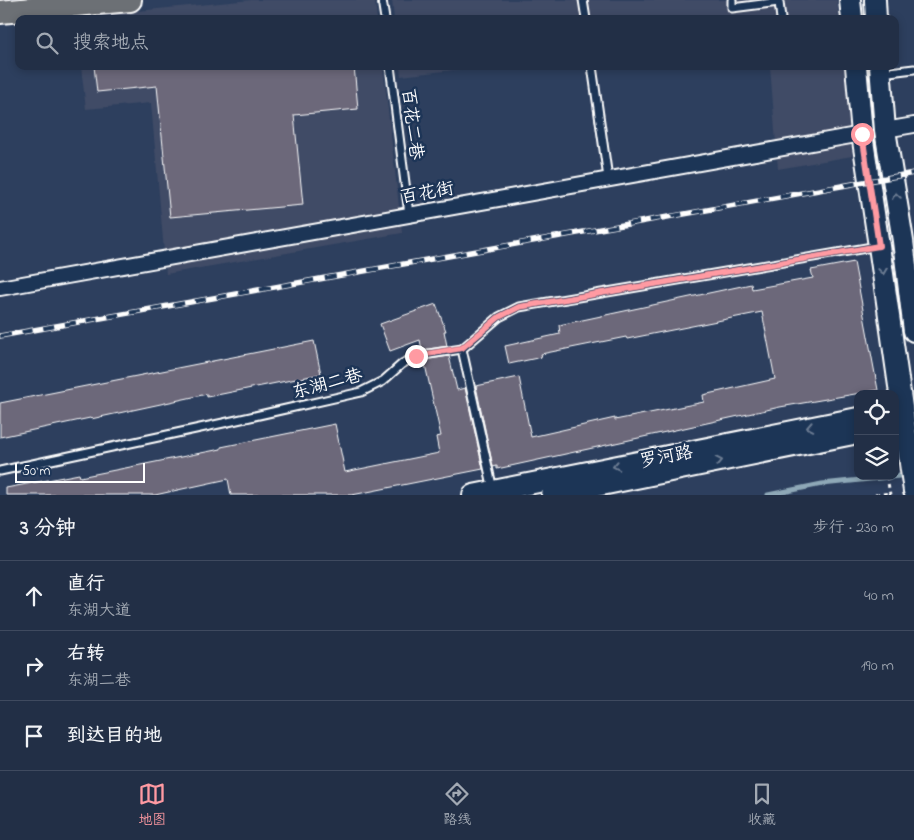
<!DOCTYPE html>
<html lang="zh">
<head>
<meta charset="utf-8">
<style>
	:root { --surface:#222f46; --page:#2a374d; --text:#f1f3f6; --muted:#a2a9b3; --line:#3f4a5f; --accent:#ff9aa2 }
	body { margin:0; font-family:"Indie Flower","LXGW WenKai TC",sans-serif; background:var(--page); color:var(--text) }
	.controls { position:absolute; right:15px; bottom:15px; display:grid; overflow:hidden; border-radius:10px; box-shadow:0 2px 8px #0003 }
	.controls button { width:45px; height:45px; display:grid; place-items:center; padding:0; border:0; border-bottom:1px solid var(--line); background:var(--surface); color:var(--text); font:25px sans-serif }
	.scale { position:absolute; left:15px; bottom:12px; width:130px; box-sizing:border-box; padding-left:5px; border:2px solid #fff; border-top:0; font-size:14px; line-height:18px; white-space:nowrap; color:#fff; -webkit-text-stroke:4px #1d3557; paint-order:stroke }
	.stop { position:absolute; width:15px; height:15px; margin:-11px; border:4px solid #ff9aa2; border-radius:50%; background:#fff }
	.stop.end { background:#ff9aa2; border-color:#fff; box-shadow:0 1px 5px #0008 }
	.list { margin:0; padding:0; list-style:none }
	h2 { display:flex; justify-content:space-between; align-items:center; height:65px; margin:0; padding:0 20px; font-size:21px }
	h2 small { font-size:16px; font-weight:400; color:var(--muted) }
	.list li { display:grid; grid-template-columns:32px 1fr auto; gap:15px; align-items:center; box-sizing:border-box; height:70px; padding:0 20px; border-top:1px solid var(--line) }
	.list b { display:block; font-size:19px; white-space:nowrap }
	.list p { margin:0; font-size:16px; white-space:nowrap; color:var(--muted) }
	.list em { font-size:16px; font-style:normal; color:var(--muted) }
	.icon { flex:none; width:28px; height:28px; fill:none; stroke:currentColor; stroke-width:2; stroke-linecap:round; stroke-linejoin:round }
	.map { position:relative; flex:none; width:914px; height:495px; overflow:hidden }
	.search { position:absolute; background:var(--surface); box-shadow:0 2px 8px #0003; left:15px; right:15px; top:15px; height:55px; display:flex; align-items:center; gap:12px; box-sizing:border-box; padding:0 18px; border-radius:10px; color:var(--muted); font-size:19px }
	.sheet { height:275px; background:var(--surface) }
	nav { display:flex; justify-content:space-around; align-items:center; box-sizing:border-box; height:70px; border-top:1px solid var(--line); background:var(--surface); font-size:14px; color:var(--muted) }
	nav a { display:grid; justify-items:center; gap:2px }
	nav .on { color:var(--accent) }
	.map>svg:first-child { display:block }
</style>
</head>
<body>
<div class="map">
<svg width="914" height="495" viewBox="0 0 914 495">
	<rect width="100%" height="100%" fill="#2d3f5e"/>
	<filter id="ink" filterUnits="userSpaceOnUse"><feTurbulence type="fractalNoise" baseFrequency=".02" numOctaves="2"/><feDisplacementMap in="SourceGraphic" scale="10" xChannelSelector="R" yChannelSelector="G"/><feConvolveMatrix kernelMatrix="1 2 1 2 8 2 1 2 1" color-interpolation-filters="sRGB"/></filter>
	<g filter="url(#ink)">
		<g fill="#404b66">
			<polygon points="251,0 375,0 377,19 75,19 75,17"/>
			<polygon points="392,0 837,0 839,19 394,19"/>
			<polygon points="81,66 383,66 402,233 166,274 151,103 86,109"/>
			<polygon points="400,66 488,66 401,76"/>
			<polygon points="770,66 844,66 852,156 778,169"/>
		</g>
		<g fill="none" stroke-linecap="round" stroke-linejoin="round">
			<polyline stroke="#8ea8b7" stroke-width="5" points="768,495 822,484 909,475"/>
		</g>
		<g fill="#6c677a" stroke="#fff">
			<polygon points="94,66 354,66 358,109 294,115 303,205 170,217 157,86 97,92"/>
			<polygon points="854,262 878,390 780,407 497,469 497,466 493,467 476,386 519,377 531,437 615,418 615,420 704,402 703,395 775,379 762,312 627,339 626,337 541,354 542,357 509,364 505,346 560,334 559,325 751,284 752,289 813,278 811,270"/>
			<polygon points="436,304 446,331 444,331 447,346 422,350 420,340 390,351 380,324"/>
			<polygon points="314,341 321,374 207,397 207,394 91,419 90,418 0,437 0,403"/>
			<polygon points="449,356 457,390 465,388 483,469 352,495 231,495 228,479 155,495 6,495 6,488 79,474 80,477 221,449 221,447 335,424 345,472 439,453 436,437 441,436 424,360"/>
		</g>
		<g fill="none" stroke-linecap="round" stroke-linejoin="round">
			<defs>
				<g id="lane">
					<polyline points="382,0 385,19"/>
					<polyline points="583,0 586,19"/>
					<polyline points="732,0 732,8 779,2 781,19"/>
					<polyline points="390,66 409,214"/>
					<polyline points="592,66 608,178"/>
					<polyline points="881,73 914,69"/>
					<polyline points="462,349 493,490"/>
					<polyline points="0,471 228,422 361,392 383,381 402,364 416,356 462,349 499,317 519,307 878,246"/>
				</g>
				<g id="street">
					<polyline points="885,130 914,125"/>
					<polyline points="0,288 862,134"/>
				</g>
				<g id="secondary">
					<polyline points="850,0 852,19"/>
					<polyline points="875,0 876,19"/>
					<polyline points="856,66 862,134 879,246 914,491"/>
					<polyline points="880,66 885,130 903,241 914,331"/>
					<polyline points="473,495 858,418"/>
					<polyline points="552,495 858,433"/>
				</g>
				<polyline id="primary" points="0,12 130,0"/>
			</defs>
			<use href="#lane" stroke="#fff" stroke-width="11"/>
			<use href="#street" stroke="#fff" stroke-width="18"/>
			<use href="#secondary" stroke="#fff" stroke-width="24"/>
			<use href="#primary" stroke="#fff" stroke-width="26"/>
			<g stroke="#fff" stroke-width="3" stroke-dasharray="4 4" stroke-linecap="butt">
				<polyline points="887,476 890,495"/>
				<polyline points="875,495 890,493"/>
			</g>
			<use href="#lane" stroke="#1d3557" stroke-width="7"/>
			<use href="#street" stroke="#1d3557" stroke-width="14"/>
			<use href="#secondary" stroke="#1d3557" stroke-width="20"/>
			<use href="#primary" stroke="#6c6f75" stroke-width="22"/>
			<defs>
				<polyline id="rail" points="0,336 914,173"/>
			</defs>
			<use href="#rail" stroke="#fff" stroke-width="5.5"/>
			<use href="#rail" stroke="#1d3557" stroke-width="4" stroke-dasharray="11" stroke-linecap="butt"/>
		</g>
		<defs><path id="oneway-chevron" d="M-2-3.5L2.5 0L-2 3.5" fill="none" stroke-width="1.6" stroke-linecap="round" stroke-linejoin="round" transform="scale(1.25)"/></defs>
		<g stroke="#6c7c92">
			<use href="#oneway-chevron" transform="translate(896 196) rotate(-99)"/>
			<use href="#oneway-chevron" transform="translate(883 271) rotate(82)"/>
			<use href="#oneway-chevron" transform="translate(810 427) rotate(169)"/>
			<use href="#oneway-chevron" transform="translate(719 461) rotate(-11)"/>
			<use href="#oneway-chevron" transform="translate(616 466) rotate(169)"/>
		</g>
	</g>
	<g fill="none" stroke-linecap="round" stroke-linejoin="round" filter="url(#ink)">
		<polyline stroke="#ff9aa2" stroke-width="6" points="416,356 462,348 499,317 519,307 879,246 862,134"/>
	</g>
	<g text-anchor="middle" stroke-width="5" stroke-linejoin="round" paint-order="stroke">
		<g font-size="18" fill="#fff" stroke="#1d3557">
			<text transform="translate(413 124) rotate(83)" y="6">百花二巷</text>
			<text transform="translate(427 192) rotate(-10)" y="6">百花街</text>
			<text transform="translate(327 383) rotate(-15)" y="6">东湖二巷</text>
			<text transform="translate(666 456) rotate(-11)" y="6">罗河路</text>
		</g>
	</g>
</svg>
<div class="controls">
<button><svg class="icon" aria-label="locate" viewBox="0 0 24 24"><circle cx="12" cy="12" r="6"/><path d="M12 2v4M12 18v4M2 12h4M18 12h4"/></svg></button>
<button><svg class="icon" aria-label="layers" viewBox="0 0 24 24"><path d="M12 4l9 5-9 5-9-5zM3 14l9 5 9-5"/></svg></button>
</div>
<div class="scale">50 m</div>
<div class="stop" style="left:862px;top:134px"></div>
<div class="stop end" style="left:416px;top:356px"></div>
<div class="search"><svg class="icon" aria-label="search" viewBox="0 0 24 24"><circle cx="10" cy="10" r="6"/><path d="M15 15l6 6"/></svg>搜索地点</div>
</div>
<section class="sheet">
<h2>3 分钟<small>步行 · 230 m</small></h2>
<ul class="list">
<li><svg class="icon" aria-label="ahead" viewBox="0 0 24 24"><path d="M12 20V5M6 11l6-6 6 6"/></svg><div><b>直行</b><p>东湖大道</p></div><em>40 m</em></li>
<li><svg class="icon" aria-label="right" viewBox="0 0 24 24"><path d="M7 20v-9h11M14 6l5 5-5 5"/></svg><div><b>右转</b><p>东湖二巷</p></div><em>190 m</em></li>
<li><svg class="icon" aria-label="arrive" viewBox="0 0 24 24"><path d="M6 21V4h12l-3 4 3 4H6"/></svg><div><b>到达目的地</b></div></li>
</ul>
</section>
<nav>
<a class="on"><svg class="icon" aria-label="map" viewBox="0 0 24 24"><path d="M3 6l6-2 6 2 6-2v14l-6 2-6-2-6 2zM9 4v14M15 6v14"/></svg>地图</a>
<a><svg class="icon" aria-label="directions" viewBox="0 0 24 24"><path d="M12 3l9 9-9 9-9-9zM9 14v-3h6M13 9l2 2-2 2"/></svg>路线</a>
<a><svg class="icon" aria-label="saved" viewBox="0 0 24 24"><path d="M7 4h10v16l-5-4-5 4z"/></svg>收藏</a>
</nav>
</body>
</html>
